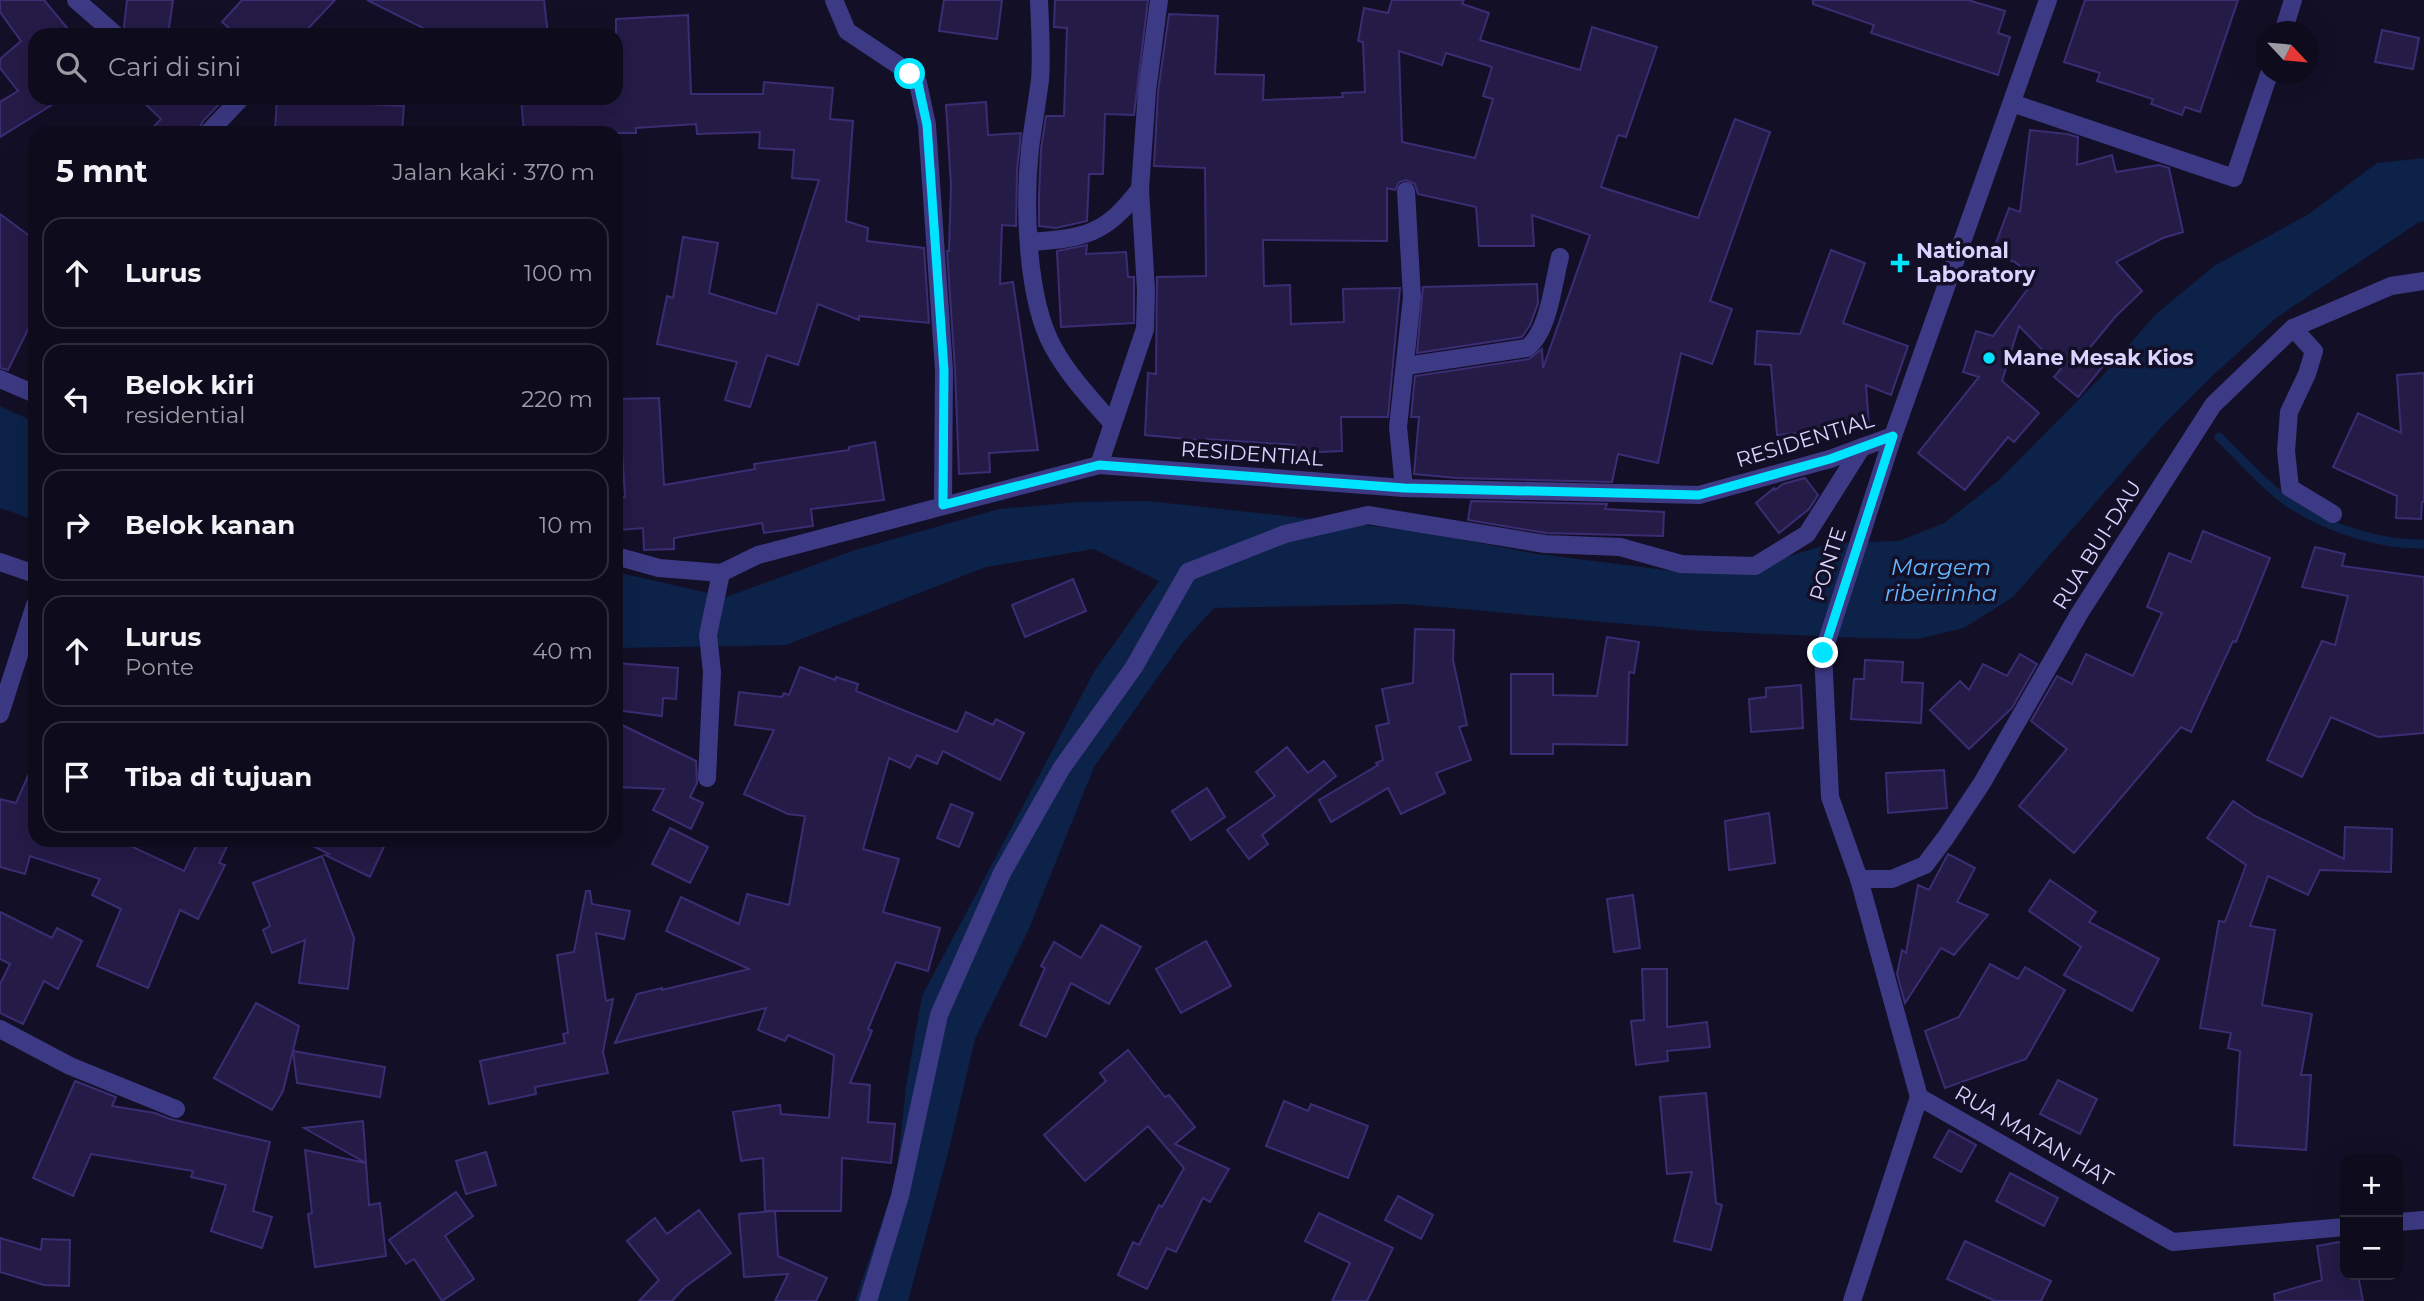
<!DOCTYPE html>
<html lang="id">
<head>
<meta charset="utf-8">
<style>
	:root { --surface:#0e0b1c; --page:#171425; --text:#f1f3f6; --muted:#9b9ba3; --line:#2e2b3b }
	body { margin:0; font-family:Montserrat,sans-serif; background:var(--page); color:var(--text) }
	.controls { position:absolute; right:21px; bottom:21px; display:grid; overflow:hidden; border-radius:14px; box-shadow:0 7px 28px #0002 }
	.controls button { width:63px; height:63px; display:grid; place-items:center; padding:0; border:0; border-bottom:2px solid var(--line); background:var(--surface); color:var(--text); font:35px sans-serif }
	.compass { position:absolute; left:2256px; top:21px; width:63px; height:63px; border-radius:50%; background:var(--surface); box-shadow:0 7px 28px #0002; rotate:116deg }
	.stop { position:absolute; width:21px; height:21px; margin:-16px; border:5px solid #00e5ff; border-radius:50%; background:#fff }
	.stop.end { background:#00e5ff; border-color:#fff; box-shadow:0 2px 7px #0008 }
	.list { margin:0; padding:0; list-style:none }
	h2 { display:flex; justify-content:space-between; align-items:center; height:91px; margin:0; padding:0 28px; font-size:30px }
	h2 small { font-size:23px; font-weight:400; color:var(--muted) }
	.list li { display:grid; grid-template-columns:46px 1fr auto; gap:21px; align-items:center; box-sizing:border-box; height:112px; margin:0 14px 14px; padding:0 14px; border:2px solid var(--line); border-radius:21px }
	.list b { display:block; font-size:26px; white-space:nowrap }
	.list p { margin:0; font-size:23px; white-space:nowrap; color:var(--muted) }
	.list em { font-size:23px; font-style:normal; color:var(--muted) }
	.icon { flex:none; width:38px; height:38px; fill:none; stroke:currentColor; stroke-width:2; stroke-linecap:round; stroke-linejoin:round }
	.map { position:relative; flex:none; width:2424px; height:1301px; overflow:hidden }
	.search { position:absolute; background:var(--surface); box-shadow:0 7px 28px #0002; left:28px; top:28px; width:595px; height:77px; display:flex; align-items:center; gap:18px; box-sizing:border-box; padding:0 24px; border-radius:21px; color:var(--muted); font-size:26px }
	.panel { position:absolute; background:var(--surface); box-shadow:0 7px 28px #0002; left:28px; top:126px; width:595px; height:721px; border-radius:21px }
	.map>svg:first-child { display:block }
</style>
</head>
<body>
<div class="map">
<svg width="2424" height="1301" viewBox="0 0 2424 1301">
	<rect width="100%" height="100%" fill="#130f26"/>
	<g fill="#0c2248">
		<polygon points="2424,158 2424,221 2419,222 2276,318 2208,380 2164,424 2013,597 1964,628 1918,639 1861,638 1704,631 1407,604 1214,608 1183,642 1094,767 1028,931 975,1039 948,1153 908,1301 855,1301 896,1180 906,1086 922,996 1094,672 1159,581 1094,549 986,567 786,645 616,648 616,572 726,597 855,550 999,509 1079,502 1148,501 1277,515 1415,531 1538,554 1682,572 1755,566 1832,543 1899,541 1944,523 1999,480 2104,374 2155,315 2214,266 2309,214 2377,163"/>
		<polygon points="0,406 35,422 35,520 0,508"/>
	</g>
	<g fill="none" stroke-linecap="round" stroke-linejoin="round">
		<path stroke="#0c2248" stroke-width="9" d="M2219,437c21,20 49,52 72,67 36,24 90,41 133,40"/>
	</g>
	<g fill="#241b47" stroke="#3b2d73" stroke-width="2" fill-rule="evenodd">
		<polygon points="0,0 44,0 73,35 35,35 35,98 63,98 0,137 0,102 18,91 0,68 0,59 21,41 0,12"/>
		<polygon points="127,0 173,0 168,35 127,35 124,26"/>
		<polygon points="242,0 335,0 302,35 237,35 222,22"/>
		<polygon points="367,0 544,0 548,35 437,35"/>
		<polygon points="944,0 1002,0 997,39 939,31"/>
		<polygon points="1055,0 1148,0 1134,115 1105,114 1103,174 1089,174 1087,221 1056,228 1039,226 1039,196 1041,149 1046,116 1064,116 1067,28 1054,27"/>
		<path d="M1392,0h72l-2,4 27,9 -9,27 100,30 12,-43 65,20 -31,90 -8,-2 -17,52 97,31 37,-99 35,13 -60,169 22,8 -20,55 -31,-11 -23,110 -40,-9 -6,28 -155,-4 -43,-4 5,-57h-8l4,-41 114,-17 13,-10 1,19 47,-133 -58,-20 2,31h-55l-3,-39 -58,-13 -3,-10 -9,-4 -7,2 -4,8 -8,-2v53l-124,-1 1,46 26,-1 1,39 53,-2 -1,-33 57,-1 -12,129h-47l1,34 -46,2 -1,-8 -88,-6v2l-62,-6 3,-62 8,1 1,-97 49,-1 -1,-108 -51,-2 4,-74 11,-78 49,2 -3,58 49,1 -1,25 80,-3 -1,-4 23,-1 -2,-50 -5,-1 6,-33 24,5zM1399,51l43,14 4,-12 46,14 -9,29 10,3 -18,59 -73,-16z"/>
		<polygon points="1813,0 1968,0 2005,11 1998,33 2010,37 1998,75 1871,33 1874,25 1813,4"/>
		<polygon points="2085,0 2238,0 2200,112 2185,107 2182,115 2151,104 2153,99 2097,81 2100,73 2064,62"/>
		<polygon points="688,15 691,94 763,94 764,82 833,88 830,119 853,121 846,221 868,228 867,241 924,248 929,323 859,316 859,320 818,304 798,365 767,355 750,407 725,400 737,362 657,344 667,296 673,298 683,237 718,243 709,293 776,314 819,180 792,178 794,150 759,148 760,132 697,134 696,124 636,128 636,133 524,133 521,98 616,98 616,19"/>
		<polygon points="2382,30 2419,38 2413,69 2375,62"/>
		<polygon points="139,98 225,98 203,121 197,133 148,133 161,119"/>
		<polygon points="277,98 349,101 349,103 404,106 402,133 275,131"/>
		<polygon points="986,102 988,135 1021,133 1017,170 1016,226 1002,225 1000,284 1013,282 1038,450 989,453 990,472 959,474 955,369 947,251 949,251 951,185 946,105"/>
		<polygon points="2030,130 2067,134 2078,137 2077,165 2112,155 2116,172 2159,165 2169,168 2183,232 2163,238 2116,262 2142,291 2116,316 2087,351 2104,365 2078,397 2054,377 2061,369 2019,326 2002,381 2039,413 2014,442 2008,437 1965,490 1918,453 1979,377 1963,372 1976,331 1993,336 2035,279 2015,262 1992,254 2009,208 2020,212"/>
		<polygon points="0,214 35,240 35,315 8,370 0,368"/>
		<polygon points="1087,245 1086,254 1126,252 1128,277 1134,277 1134,323 1061,327 1057,251"/>
		<polygon points="1831,250 1865,263 1843,323 1908,346 1891,395 1866,385 1869,426 1777,435 1771,365 1755,364 1757,331 1800,334"/>
		<polygon points="1537,284 1538,303 1530,325 1522,337 1417,353 1423,287"/>
		<polygon points="2424,373 2424,502 2422,502 2421,519 2396,518 2397,496 2333,467 2358,413 2401,433 2397,375"/>
		<polygon points="659,398 664,485 755,469 754,464 849,450 849,447 875,442 884,500 811,509 813,526 764,533 762,523 674,538 674,549 644,550 643,528 620,530 618,497 625,497 621,435 616,435 616,399"/>
		<polygon points="1805,478 1818,495 1809,509 1779,533 1756,503 1774,488 1775,490 1783,484"/>
		<polygon points="1471,501 1607,504 1605,509 1664,512 1663,536 1546,533 1468,520"/>
		<polygon points="2203,531 2270,558 2236,642 2233,641 2191,732 2181,727 2074,853 2019,806 2067,749 2031,721 2057,676 2072,684 2086,654 2133,676 2162,613 2147,607 2169,553 2191,562"/>
		<polygon points="2315,547 2345,554 2342,566 2424,577 2424,733 2378,737 2331,717 2302,777 2267,760 2322,641 2335,645 2348,596 2302,587"/>
		<polygon points="1073,579 1086,611 1025,637 1012,605"/>
		<polygon points="1415,629 1454,630 1453,660 1467,725 1459,727 1471,760 1436,773 1445,793 1401,814 1388,788 1331,822 1319,800 1378,765 1376,763 1383,760 1376,726 1389,723 1382,689 1413,683"/>
		<polygon points="1607,637 1639,642 1634,673 1629,672 1627,745 1553,744 1553,754 1511,754 1511,674 1553,674 1553,695 1597,696"/>
		<polygon points="2020,654 2037,664 2012,708 1969,749 1930,710 1960,681 1969,690 1983,664 2007,676"/>
		<polygon points="1865,660 1903,662 1902,682 1923,683 1921,723 1851,719 1854,679 1864,679"/>
		<polygon points="616,663 678,668 676,699 663,698 662,716 616,710"/>
		<polygon points="800,667 835,680 836,677 858,684 856,691 957,732 966,712 993,725 996,719 1024,733 1000,780 943,751 937,764 917,755 910,768 889,758 863,849 899,859 883,912 940,928 928,971 896,962 868,1029 872,1031 850,1083 870,1085 868,1122 895,1124 891,1163 842,1158 841,1211 765,1211 763,1158 741,1161 733,1112 780,1105 781,1114 829,1118 834,1055 788,1035 785,1041 758,1030 766,1008 615,1043 637,994 662,988 662,990 749,969 666,931 681,897 739,924 747,894 789,905 805,816 788,814 744,794 774,730 735,725 739,692 782,697 784,693 789,695"/>
		<polygon points="1801,685 1803,728 1751,732 1749,699 1766,697 1766,688"/>
		<polygon points="616,722 696,761 697,783 690,797 703,803 691,829 653,810 664,789 616,787"/>
		<polygon points="1287,747 1308,773 1324,761 1336,776 1262,835 1268,844 1249,859 1227,830 1275,796 1256,772"/>
		<polygon points="35,760 35,840 118,840 184,871 199,840 230,840 219,863 225,865 198,919 180,910 148,988 97,966 121,909 92,895 100,879 30,856 25,874 0,867 0,799 16,803"/>
		<polygon points="1944,770 1947,808 1888,813 1886,773"/>
		<polygon points="1207,788 1225,817 1191,840 1172,811"/>
		<polygon points="2233,801 2255,816 2344,859 2345,827 2392,829 2391,872 2320,870 2308,895 2268,876 2250,926 2275,930 2262,1005 2312,1014 2301,1075 2311,1075 2306,1150 2234,1145 2240,1051 2228,1048 2231,1033 2200,1028 2219,921 2225,922 2246,865 2207,838"/>
		<polygon points="951,804 973,813 959,847 937,838"/>
		<polygon points="1769,813 1775,863 1729,870 1725,821"/>
		<polygon points="670,828 708,847 690,883 652,864"/>
		<polygon points="301,840 387,840 370,877 325,855 329,854"/>
		<polygon points="1948,854 1975,868 1957,902 1988,915 1954,955 1941,948 1905,1003 1897,974 1902,950 1906,953 1918,885 1929,890"/>
		<polygon points="322,856 354,938 348,989 299,983 305,940 272,953 263,930 270,926 253,883"/>
		<polygon points="2050,880 2096,912 2089,922 2159,959 2132,1011 2064,975 2081,947 2029,911"/>
		<polygon points="586,891 590,891 592,904 630,911 624,939 596,933 606,1001 613,999 603,1052 608,1073 535,1087 536,1094 489,1104 480,1061 565,1043 563,1034 568,1033 557,955 574,952"/>
		<polygon points="1633,895 1640,948 1614,952 1607,899"/>
		<polygon points="0,912 52,938 57,928 82,941 58,989 44,981 23,1024 0,1013 0,984 10,964 0,959"/>
		<polygon points="1101,925 1141,947 1109,1004 1071,983 1046,1037 1020,1025 1045,968 1041,966 1054,942 1081,958"/>
		<polygon points="1206,941 1231,986 1181,1013 1156,969"/>
		<polygon points="1990,964 2018,979 2025,967 2065,990 2026,1059 1945,1088 1925,1031 1959,1017"/>
		<polygon points="1642,969 1667,969 1667,1027 1707,1022 1710,1047 1667,1051 1668,1061 1636,1065 1631,1021 1644,1020"/>
		<polygon points="256,1003 299,1026 283,1091 272,1110 214,1078"/>
		<polygon points="1128,1050 1165,1097 1169,1095 1195,1127 1175,1144 1229,1169 1210,1202 1203,1198 1176,1252 1167,1248 1147,1289 1118,1275 1133,1242 1139,1245 1159,1205 1162,1207 1184,1168 1148,1126 1085,1181 1044,1135 1106,1081 1100,1073"/>
		<polygon points="293,1051 385,1067 380,1097 297,1083"/>
		<polygon points="2058,1080 2097,1099 2080,1134 2040,1114"/>
		<polygon points="75,1081 116,1097 112,1106 155,1113 170,1119 270,1142 253,1211 272,1217 262,1248 211,1231 226,1185 191,1177 193,1171 91,1154 73,1196 33,1178"/>
		<polygon points="1706,1093 1716,1203 1722,1205 1711,1250 1674,1241 1692,1172 1667,1174 1660,1097"/>
		<polygon points="1284,1101 1308,1111 1311,1104 1368,1126 1348,1178 1266,1146"/>
		<polygon points="363,1121 369,1205 380,1203 386,1256 315,1267 308,1214 312,1213 305,1150 366,1163 304,1128"/>
		<polygon points="1949,1130 1976,1145 1961,1172 1934,1157"/>
		<polygon points="486,1152 496,1185 466,1194 456,1161"/>
		<polygon points="2010,1173 2058,1198 2044,1226 1996,1201"/>
		<polygon points="456,1192 473,1216 445,1236 474,1279 442,1301 414,1259 406,1264 389,1240"/>
		<polygon points="1398,1196 1433,1215 1421,1239 1385,1220"/>
		<polygon points="699,1210 731,1253 685,1287 672,1301 639,1301 659,1280 627,1241 655,1218 667,1234"/>
		<polygon points="775,1211 778,1256 827,1278 816,1301 775,1301 788,1274 744,1277 739,1214"/>
		<polygon points="1319,1213 1393,1248 1367,1301 1332,1301 1350,1263 1305,1241"/>
		<polygon points="0,1238 41,1250 42,1239 70,1240 69,1286 44,1285 0,1272"/>
		<polygon points="1965,1241 2051,1281 2041,1301 1995,1301 1947,1279"/>
		<polygon points="2345,1241 2345,1275 2358,1275 2363,1301 2275,1301 2274,1294 2322,1280 2317,1246"/>
	</g>
	<g fill="none" stroke-linecap="round" stroke-linejoin="round">
		<g stroke="#3d3a85" stroke-width="18">
			<polyline points="76,0 116,35"/>
			<polyline points="834,0 847,31 910,73 918,83 927,125 944,370 943,504"/>
			<path d="M1039,0c1,27 3,53 1,80 -3,23 -7,46 -10,68 -6,55 -4,150 23,199 15,28 38,52 59,76"/>
			<polyline points="2048,0 1893,436 1823,653 1830,797 1859,879 1919,1097 2173,1242 2345,1227"/>
			<polyline points="2283,32 2293,0"/>
			<polyline points="2012,103 2234,178 2269,74"/>
			<polyline points="208,133 241,98"/>
			<path d="M1030,242c55,-4 75,-7 110,-53"/>
			<polyline points="2293,328 2314,351 2307,374 2289,412 2286,451 2290,488 2333,514"/>
			<path d="M1406,366l121,-18c22,-17 26,-64 33,-91"/>
			<polyline points="0,379 35,394"/>
			<polyline points="1099,465 1145,329 1146,290 1140,189 1147,91 1159,0"/>
			<polyline points="1404,488 1398,427 1412,297 1406,191"/>
			<polyline points="616,556 659,568 721,573 758,555 1099,465 1404,488 1699,495 1830,459 1893,436"/>
			<polyline points="0,562 35,574"/>
			<polyline points="0,714 35,605"/>
			<polyline points="707,778 712,672 708,635 721,573"/>
			<polyline points="1859,879 1892,879 1925,865 1946,837 1982,783 2079,614 2213,405 2293,328 2391,286 2424,281"/>
			<polyline points="0,1029 70,1066 176,1109"/>
			<polyline points="2398,1222 2424,1220"/>
			<polyline points="868,1301 900,1196 939,1015 1002,873 1061,769 1134,667 1188,572 1285,534 1368,515 1545,544 1620,547 1681,564 1755,566 1807,534 1862,447"/>
			<polyline points="1852,1301 1919,1097"/>
		</g>
	</g>
	<g fill="none" stroke-linecap="round" stroke-linejoin="round">
		<polyline stroke="#00e5ff" stroke-width="9" points="910,74 918,83 927,125 944,370 943,505 1099,465 1404,488 1699,495 1830,459 1893,436 1823,653"/>
	</g>
	<g fill="#00e5ff" stroke="#130f26" stroke-width="2.5">
		<path d="M1896.5 252.5h7v7h7v7h-7v7h-7v-7h-7v-7h7z"/>
		<circle cx="1989" cy="358" r="7"/>
	</g>
	<g text-anchor="middle" stroke-width="7" stroke-linejoin="round" paint-order="stroke">
		<g font-size="21" font-weight="bold" fill="#d9d4ff" stroke="#130f26" text-anchor="start">
			<text x="1916" y="258">National<tspan x="1916" dy="24">Laboratory</tspan></text>
			<text x="2003" y="365">Mane Mesak Kios</text>
		</g>
		<g font-size="21" fill="#d9d4ff" stroke="#130f26">
			<text transform="translate(1805 440) rotate(-17)" y="7">RESIDENTIAL</text>
			<text transform="translate(1252 454) rotate(4)" y="7">RESIDENTIAL</text>
			<text transform="translate(2097 545) rotate(-58)" y="7">RUA BUI-DAU</text>
			<text transform="translate(1828 564) rotate(-72)" y="7">PONTE</text>
			<text transform="translate(2034 1136) rotate(30)" y="7">RUA MATAN HAT</text>
		</g>
		<g font-size="23" font-style="italic" fill="#62b6ff" stroke="#130f26">
			<text x="1941" y="575">Margem<tspan x="1941" dy="26">ribeirinha</tspan></text>
		</g>
	</g>
</svg>
<div class="controls">
<button>+</button>
<button>−</button>
</div>
<svg class="compass" viewBox="-18 -18 36 36"><path d="M0-13l5 13h-10z" fill="#e53935"/><path d="M0 13l5-13h-10z" fill="#9b9ba3"/></svg>
<div class="stop" style="left:910px;top:74px"></div>
<div class="stop end" style="left:1823px;top:653px"></div>
<div class="search"><svg class="icon" aria-label="search" viewBox="0 0 24 24"><circle cx="10" cy="10" r="6"/><path d="M15 15l6 6"/></svg>Cari di sini</div>
<section class="panel">
<h2>5 mnt<small>Jalan kaki · 370 m</small></h2>
<ul class="list">
<li><svg class="icon" aria-label="ahead" viewBox="0 0 24 24"><path d="M12 20V5M6 11l6-6 6 6"/></svg><div><b>Lurus</b></div><em>100 m</em></li>
<li><svg class="icon" aria-label="left" viewBox="0 0 24 24"><path d="M17 20v-9H6M10 6l-5 5 5 5"/></svg><div><b>Belok kiri</b><p>residential</p></div><em>220 m</em></li>
<li><svg class="icon" aria-label="right" viewBox="0 0 24 24"><path d="M7 20v-9h11M14 6l5 5-5 5"/></svg><div><b>Belok kanan</b></div><em>10 m</em></li>
<li><svg class="icon" aria-label="ahead" viewBox="0 0 24 24"><path d="M12 20V5M6 11l6-6 6 6"/></svg><div><b>Lurus</b><p>Ponte</p></div><em>40 m</em></li>
<li><svg class="icon" aria-label="arrive" viewBox="0 0 24 24"><path d="M6 21V4h12l-3 4 3 4H6"/></svg><div><b>Tiba di tujuan</b></div></li>
</ul>
</section>
</div>
</body>
</html>
